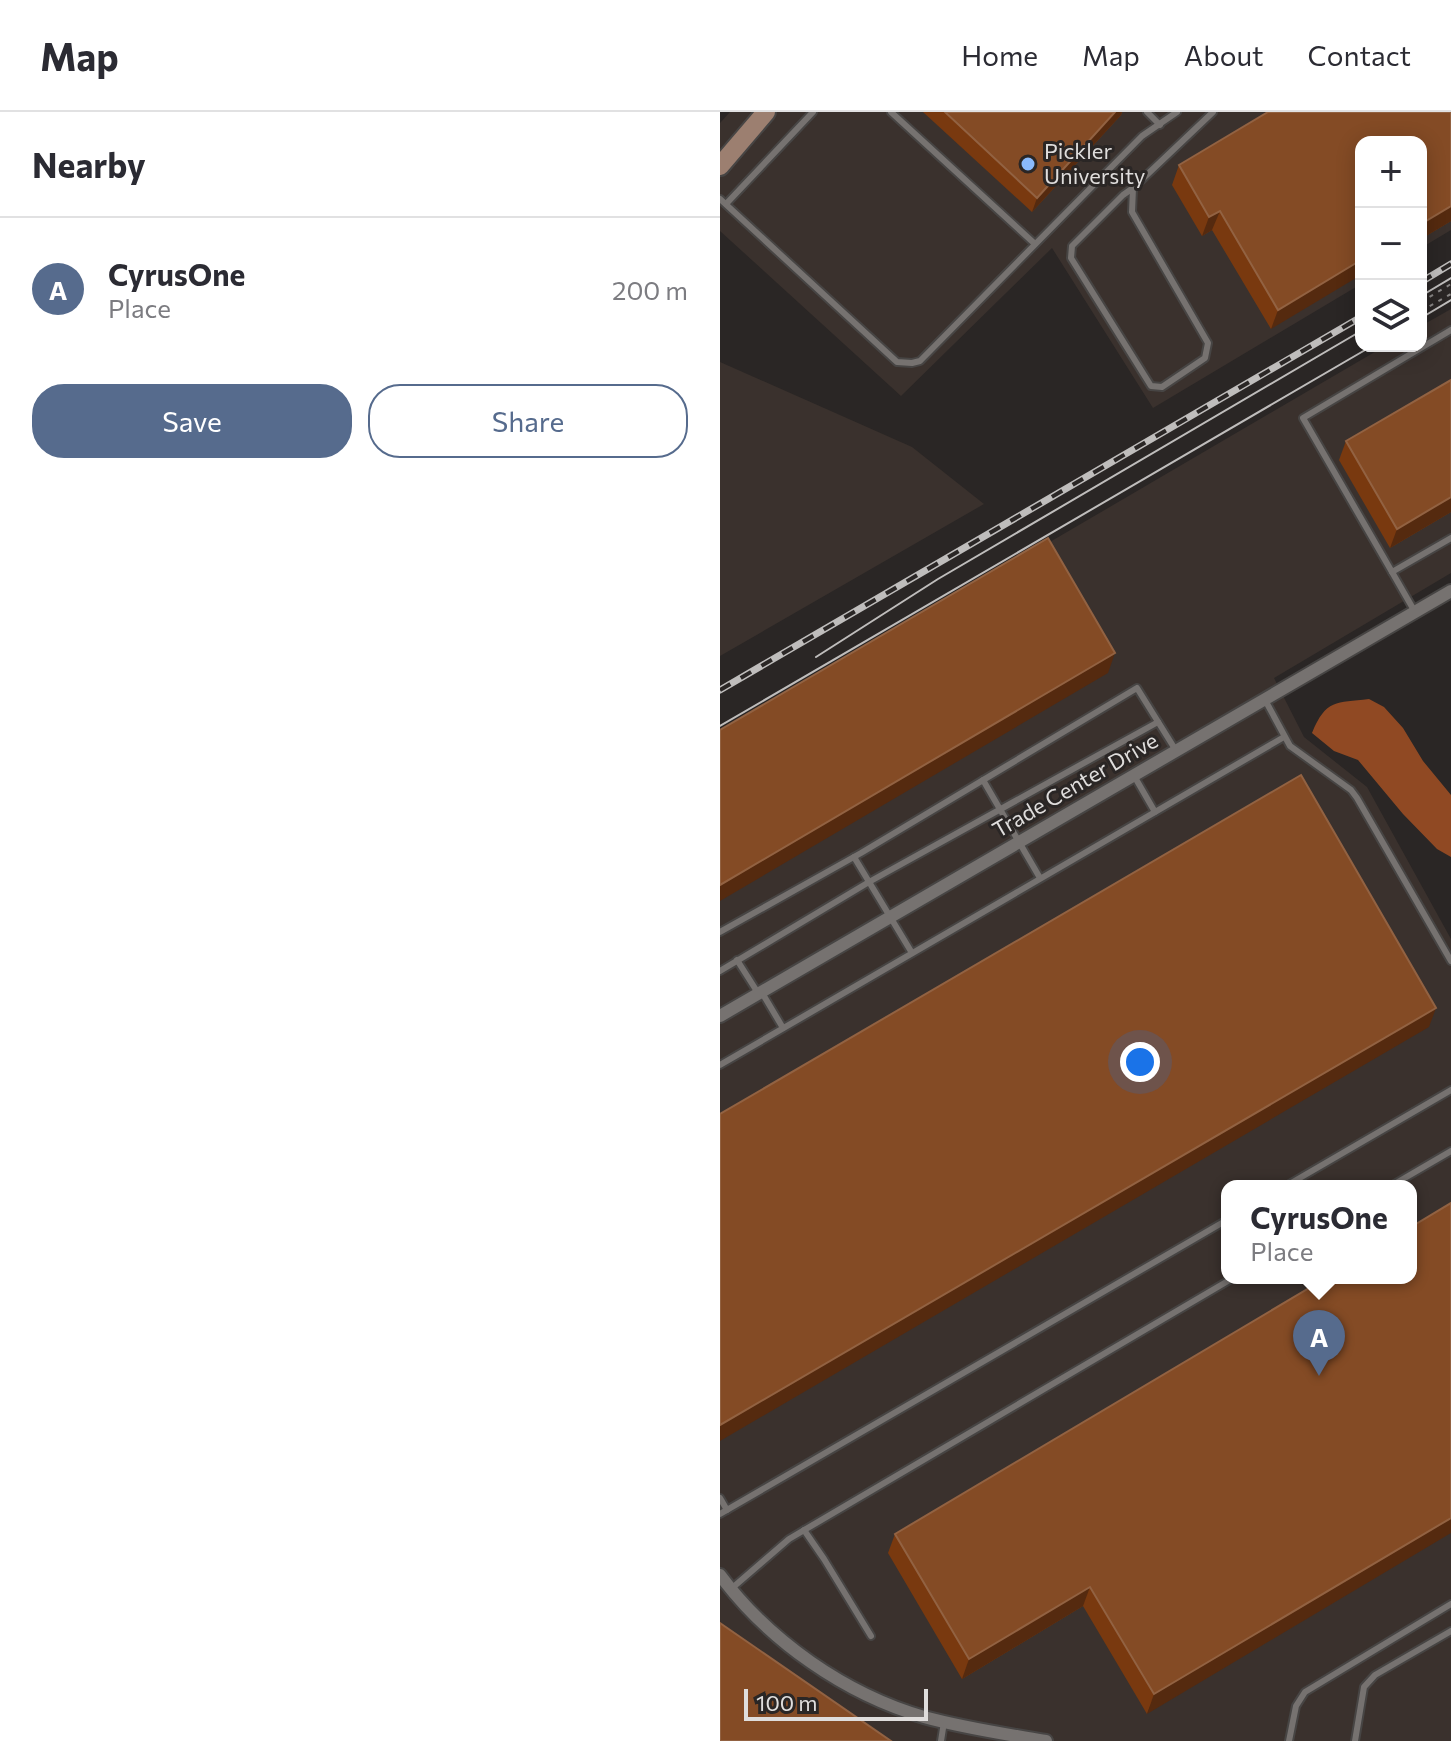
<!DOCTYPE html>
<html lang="en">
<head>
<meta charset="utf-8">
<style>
	:root { --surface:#fff; --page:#f2f2f3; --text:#2b2b33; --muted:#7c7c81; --line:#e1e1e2; --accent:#566b8d }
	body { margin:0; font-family:Commissioner,sans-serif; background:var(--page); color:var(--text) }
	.controls { position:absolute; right:24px; top:24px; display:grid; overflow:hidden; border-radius:16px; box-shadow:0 4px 20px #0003 }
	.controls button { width:72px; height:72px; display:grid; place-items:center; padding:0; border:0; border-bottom:2px solid var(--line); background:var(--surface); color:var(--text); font:40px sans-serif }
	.scale { position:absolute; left:24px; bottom:20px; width:184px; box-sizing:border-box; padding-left:8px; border:4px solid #dfdddc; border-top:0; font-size:22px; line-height:28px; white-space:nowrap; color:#dfdddc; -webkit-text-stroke:6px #2a2625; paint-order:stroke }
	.you { position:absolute; left:420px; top:950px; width:28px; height:28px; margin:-20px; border:6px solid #fff; border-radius:50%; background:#1a73e8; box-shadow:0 0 0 12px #1a73e833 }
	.badge { display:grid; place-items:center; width:52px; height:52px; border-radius:50%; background:var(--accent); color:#fff; font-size:26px; font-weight:700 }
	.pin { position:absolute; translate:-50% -66px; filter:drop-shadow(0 2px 4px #0008) }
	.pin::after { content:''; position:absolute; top:42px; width:28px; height:24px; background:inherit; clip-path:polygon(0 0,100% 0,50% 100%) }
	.popup { position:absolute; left:501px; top:1068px; width:196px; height:104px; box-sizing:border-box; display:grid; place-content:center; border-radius:16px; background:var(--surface); filter:drop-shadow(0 2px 6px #0005); font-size:26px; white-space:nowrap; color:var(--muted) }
	.popup b { font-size:30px; color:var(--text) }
	.popup::after { content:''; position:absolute; left:50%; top:100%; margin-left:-16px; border:16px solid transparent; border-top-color:var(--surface) }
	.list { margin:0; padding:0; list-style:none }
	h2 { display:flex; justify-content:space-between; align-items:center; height:104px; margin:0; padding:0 32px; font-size:34px }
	h2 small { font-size:26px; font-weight:400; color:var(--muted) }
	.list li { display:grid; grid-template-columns:52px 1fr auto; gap:24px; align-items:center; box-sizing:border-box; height:144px; padding:0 32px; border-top:2px solid var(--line) }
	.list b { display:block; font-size:30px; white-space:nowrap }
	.list p { margin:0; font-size:26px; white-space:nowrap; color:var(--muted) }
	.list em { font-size:26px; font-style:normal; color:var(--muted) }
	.actions { display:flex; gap:16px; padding:24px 32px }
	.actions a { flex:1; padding:18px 0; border:2px solid var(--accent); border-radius:32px; text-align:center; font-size:28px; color:var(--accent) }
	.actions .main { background:var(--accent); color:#fff }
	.icon { flex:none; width:44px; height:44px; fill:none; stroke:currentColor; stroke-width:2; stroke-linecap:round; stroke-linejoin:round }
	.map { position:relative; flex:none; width:731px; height:1629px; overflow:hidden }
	header { display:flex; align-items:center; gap:48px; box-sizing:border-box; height:112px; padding:0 40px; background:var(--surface); border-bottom:2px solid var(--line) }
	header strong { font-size:38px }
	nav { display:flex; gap:44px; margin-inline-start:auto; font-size:28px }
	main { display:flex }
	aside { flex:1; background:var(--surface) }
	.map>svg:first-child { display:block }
</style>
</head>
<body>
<header>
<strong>Map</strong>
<nav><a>Home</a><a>Map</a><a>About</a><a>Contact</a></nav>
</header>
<main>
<aside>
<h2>Nearby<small></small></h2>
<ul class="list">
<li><span class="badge">A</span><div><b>CyrusOne</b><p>Place</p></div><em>200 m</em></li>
</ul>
<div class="actions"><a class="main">Save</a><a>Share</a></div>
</aside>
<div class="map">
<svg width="731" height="1629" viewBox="0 0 731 1629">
	<rect width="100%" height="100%" fill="#2a2625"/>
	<g fill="#3a312d" fill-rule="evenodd">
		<polygon points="10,0 731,0 731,118 701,136 701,30 641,30 641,172 433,296 332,136 181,284 0,119 0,11"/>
		<path d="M731,197v264l-177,105 30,59 63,50 84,152v802h-731v-1006l665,-389h36v-20zM507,1074h184v92h-184z"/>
		<polygon points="0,250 192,335 264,392 0,544"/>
	</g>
	<path fill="#904923" d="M649,587l15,8 19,21 20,33 28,34v62l-14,-8 -34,-35 -45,-54 -24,-9 -22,-18c14,-34 24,-30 57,-34z"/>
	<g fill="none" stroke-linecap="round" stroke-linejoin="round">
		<defs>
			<g id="service">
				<polyline points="171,0 315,132"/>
				<polyline points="427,0 440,13"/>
				<polyline points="413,76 412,100 488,231 485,246 442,275 431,274 351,146 352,134 403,83 413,76 493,0"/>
				<polyline points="0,87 177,250 192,251 200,249 422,24 457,0"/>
				<polyline points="6,92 93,0"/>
				<polyline points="672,460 583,306 731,218"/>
				<polyline points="695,500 672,460 731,426"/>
				<polyline points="544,586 570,634 631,678 637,686 731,849"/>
				<polyline points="413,662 435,700"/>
				<polyline points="263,668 320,766"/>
				<polyline points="134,745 192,841"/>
				<polyline points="0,820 141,741 417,576 455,637"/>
				<polyline points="17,848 38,881"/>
				<polyline points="0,859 149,770 438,610"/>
				<polyline points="41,879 63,916"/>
				<polyline points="0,953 564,625"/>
				<polyline points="566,1074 731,978"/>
				<polyline points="671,1074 731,1039"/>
				<polyline points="0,1386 7,1398"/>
				<polyline points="0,1402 507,1108"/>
				<polyline points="84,1418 104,1447 151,1524"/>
				<polyline points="11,1477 69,1427 513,1166"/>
				<polyline points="221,1629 224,1610"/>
				<polyline points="569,1629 576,1594 585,1580 731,1492"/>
				<polyline points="635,1629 644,1575 655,1563 731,1519"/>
			</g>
			<g id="minor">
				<polyline points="0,904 731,479"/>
				<path d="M0,1463c49,66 125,119 204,142 40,11 81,17 122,24"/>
			</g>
			<polyline id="secondary" points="0,54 46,0"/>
		</defs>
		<use href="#service" stroke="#474544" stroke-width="10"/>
		<use href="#minor" stroke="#474544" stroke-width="16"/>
		<use href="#secondary" stroke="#474544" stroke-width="22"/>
		<g stroke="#898685" stroke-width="2" stroke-dasharray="4 6" stroke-linecap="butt">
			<polyline points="701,190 731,172"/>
			<polyline points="701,199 731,182"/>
		</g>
		<use href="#service" stroke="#767270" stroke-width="6"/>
		<use href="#minor" stroke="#767270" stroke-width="12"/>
		<use href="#secondary" stroke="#9c7f70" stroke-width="18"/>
		<g stroke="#bfbdbc" stroke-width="2">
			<polyline points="701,184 731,166"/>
			<polyline points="701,206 731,188"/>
			<polyline points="96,545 218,467 641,219"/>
			<polyline points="0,614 652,234"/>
		</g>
		<defs>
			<g id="rail">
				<polyline points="701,170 731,152"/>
				<polyline points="0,578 641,205"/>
			</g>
		</defs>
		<use href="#rail" stroke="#bfbdbc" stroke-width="7"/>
		<use href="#rail" stroke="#2a2625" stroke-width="4" stroke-dasharray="12" stroke-linecap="butt"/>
	</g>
	<g fill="#79390f">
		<polygon points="203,0 402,0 401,3 312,100"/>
		<polygon points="731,0 731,109 701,127 701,30 551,217 492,118 482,124 452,73 459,53"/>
		<polygon points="731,268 731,400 670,436 619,348 626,329"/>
		<polygon points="606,1166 427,1602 363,1494 242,1567 168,1441 175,1422"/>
	</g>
	<g fill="#552a0f">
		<polygon points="395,0 402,0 401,3 312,100 317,86"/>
		<polygon points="731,94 731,109 701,127 701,112"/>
		<polygon points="500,99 492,118 482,124 489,105"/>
		<polygon points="641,148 641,163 551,217 558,198"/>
		<polygon points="731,385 731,400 670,436 677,417"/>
		<polygon points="395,541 388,561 0,789 0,773"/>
		<polygon points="716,896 709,915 0,1329 0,1313"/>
		<polygon points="731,1406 731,1421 427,1602 434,1582"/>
		<polygon points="370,1475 363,1494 242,1567 249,1547"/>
	</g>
	<g fill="#844b25" stroke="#926242" stroke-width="2">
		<polygon points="225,0 395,0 317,86"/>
		<polygon points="548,0 731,0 731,94 701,112 701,30 641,30 641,148 558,198 500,99 489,105 459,53"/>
		<polygon points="731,268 731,385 677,417 626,329"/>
		<polygon points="328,426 395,541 0,773 0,618"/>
		<polygon points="581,663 716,896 0,1313 0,1002"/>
		<polygon points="731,1091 731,1406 434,1582 370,1475 249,1547 175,1422 606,1166 691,1166 691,1115"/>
		<polygon points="0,1511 171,1629 0,1629"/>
	</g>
	<circle fill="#8abafc" stroke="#2a2625" stroke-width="3" cx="308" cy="52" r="8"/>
	<g text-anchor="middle" stroke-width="6" stroke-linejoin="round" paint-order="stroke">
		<g font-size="22" fill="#dfdddc" stroke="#2a2625" text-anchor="start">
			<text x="324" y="47">Pickler<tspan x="324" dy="25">University</tspan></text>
		</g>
		<g font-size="22" fill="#dfdddc" stroke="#2a2625">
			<text transform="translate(355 673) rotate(-30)" y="8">Trade Center Drive</text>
		</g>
	</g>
</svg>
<div class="controls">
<button>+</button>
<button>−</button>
<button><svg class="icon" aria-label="layers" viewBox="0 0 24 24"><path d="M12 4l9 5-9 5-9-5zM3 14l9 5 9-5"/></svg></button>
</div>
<div class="scale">100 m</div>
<div class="you"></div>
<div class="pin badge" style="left:599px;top:1264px">A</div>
<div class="popup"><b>CyrusOne</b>Place</div>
</div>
</main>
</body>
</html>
